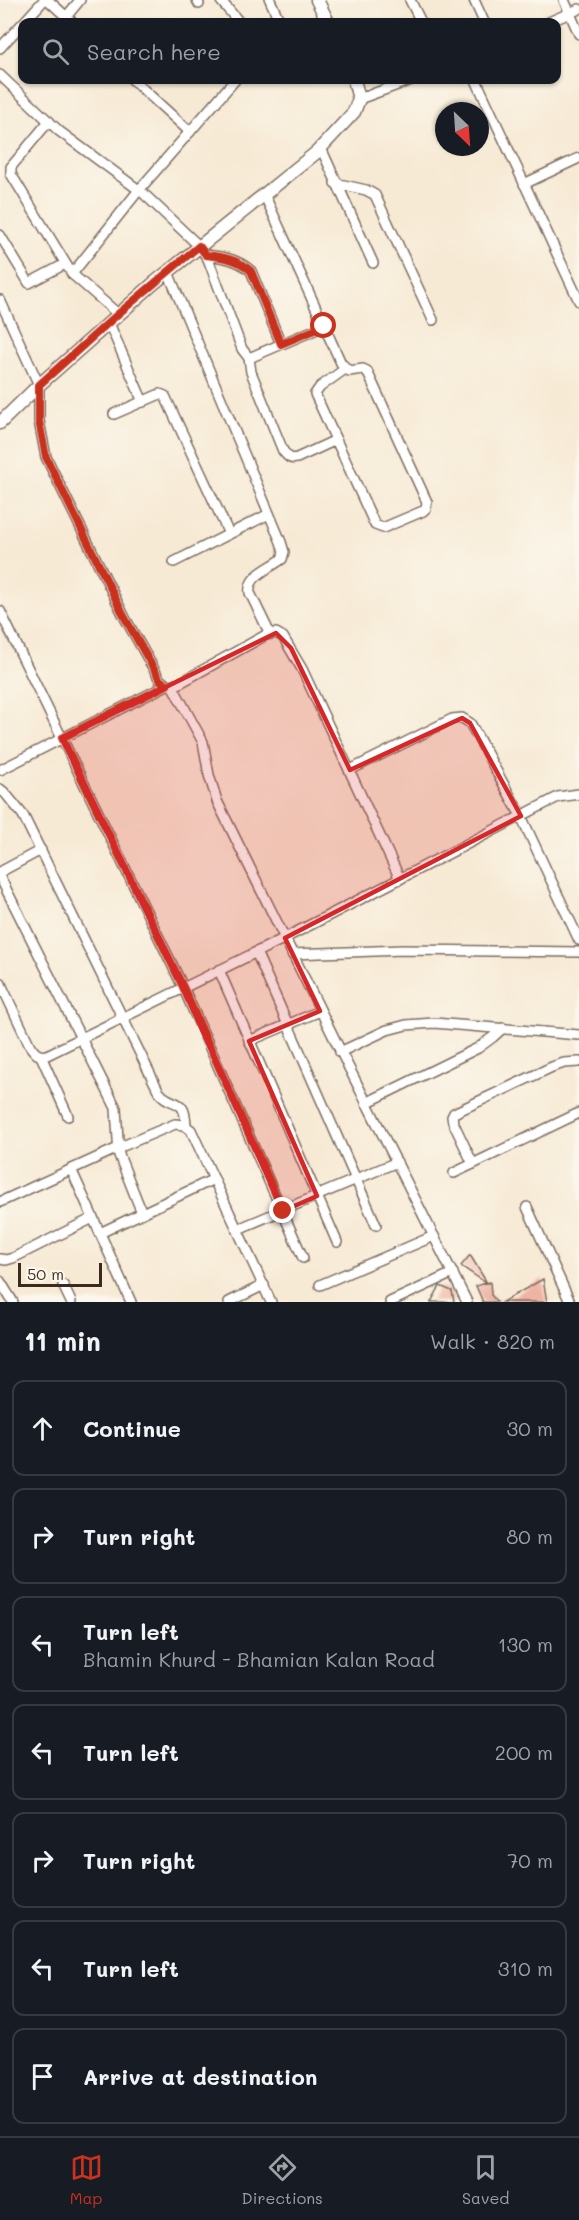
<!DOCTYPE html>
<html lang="en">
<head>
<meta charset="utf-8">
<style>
	:root { --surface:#171b24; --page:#242831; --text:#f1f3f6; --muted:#9ea1a6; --line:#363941; --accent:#c8321e }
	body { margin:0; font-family:Mali,sans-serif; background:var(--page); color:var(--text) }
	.compass { position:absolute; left:435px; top:102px; width:54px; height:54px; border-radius:50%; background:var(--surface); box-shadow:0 2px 4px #0004; rotate:155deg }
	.scale { position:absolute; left:18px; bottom:15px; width:84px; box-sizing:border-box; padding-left:6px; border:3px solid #3b2a1e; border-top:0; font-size:16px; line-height:21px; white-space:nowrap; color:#3b2a1e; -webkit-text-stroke:4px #fbf7ec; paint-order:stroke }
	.stop { position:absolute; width:18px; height:18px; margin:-14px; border:4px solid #c8321e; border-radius:50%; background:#fff }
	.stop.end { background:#c8321e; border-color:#fff; box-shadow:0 2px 6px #0008 }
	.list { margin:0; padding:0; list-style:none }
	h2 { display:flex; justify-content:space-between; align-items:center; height:78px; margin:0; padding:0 24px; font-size:26px }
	h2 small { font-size:20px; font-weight:400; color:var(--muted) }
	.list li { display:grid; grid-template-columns:39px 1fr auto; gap:18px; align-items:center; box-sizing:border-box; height:96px; margin:0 12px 12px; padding:0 12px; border:2px solid var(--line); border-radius:12px }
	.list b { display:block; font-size:22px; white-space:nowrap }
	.list p { margin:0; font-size:20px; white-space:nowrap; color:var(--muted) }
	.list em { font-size:20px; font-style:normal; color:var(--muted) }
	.icon { flex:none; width:33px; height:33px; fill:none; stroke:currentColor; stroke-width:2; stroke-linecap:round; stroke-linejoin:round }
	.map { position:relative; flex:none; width:579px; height:1302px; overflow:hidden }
	.search { position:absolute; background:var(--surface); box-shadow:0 2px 4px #0004; left:18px; right:18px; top:18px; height:66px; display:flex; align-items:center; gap:15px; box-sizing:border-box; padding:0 21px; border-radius:12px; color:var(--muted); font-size:22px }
	.sheet { height:834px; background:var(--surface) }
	nav { display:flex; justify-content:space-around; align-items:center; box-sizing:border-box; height:84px; border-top:2px solid var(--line); background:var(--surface); font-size:16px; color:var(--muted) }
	nav a { display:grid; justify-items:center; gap:3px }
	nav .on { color:var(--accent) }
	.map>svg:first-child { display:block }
</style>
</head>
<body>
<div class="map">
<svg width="579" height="1302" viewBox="0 0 579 1302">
	<rect width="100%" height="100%" fill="#fbf7ec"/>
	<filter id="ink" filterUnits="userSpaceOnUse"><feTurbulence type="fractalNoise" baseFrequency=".0167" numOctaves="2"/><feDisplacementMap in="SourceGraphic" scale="12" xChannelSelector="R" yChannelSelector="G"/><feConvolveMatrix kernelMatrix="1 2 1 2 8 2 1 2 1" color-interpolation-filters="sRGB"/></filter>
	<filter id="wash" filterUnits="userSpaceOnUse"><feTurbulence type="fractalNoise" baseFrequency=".008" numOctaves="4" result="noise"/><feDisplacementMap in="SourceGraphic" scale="24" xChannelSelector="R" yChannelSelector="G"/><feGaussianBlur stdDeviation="1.35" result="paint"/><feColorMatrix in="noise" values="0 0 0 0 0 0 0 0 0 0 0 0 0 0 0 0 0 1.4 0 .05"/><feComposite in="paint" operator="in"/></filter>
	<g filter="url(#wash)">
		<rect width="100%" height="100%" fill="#f7ead5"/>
		<g id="blocks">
			<g fill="#efb3a3">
				<polygon points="470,1255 487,1283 490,1282 491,1295 497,1302 483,1302 476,1286 486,1283 461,1266"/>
				<polygon points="543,1279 547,1302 502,1302"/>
				<polygon points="440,1286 452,1291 454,1302 431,1302"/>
			</g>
		</g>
	</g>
	<g filter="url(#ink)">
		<use href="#blocks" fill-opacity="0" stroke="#7d6d5e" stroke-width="1.5"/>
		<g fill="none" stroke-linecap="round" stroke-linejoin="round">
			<defs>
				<g id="minor">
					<polyline points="48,0 72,22"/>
					<polyline points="197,0 199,4"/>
					<polyline points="270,0 280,22"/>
					<polyline points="410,0 421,22"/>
					<polyline points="474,0 484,22"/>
					<polyline points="564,0 579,34"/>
					<polyline points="221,1 239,22"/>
					<polyline points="66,17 80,0"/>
					<polyline points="24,22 44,0"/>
					<polyline points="549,22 579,9"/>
					<polyline points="0,48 22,24"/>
					<polyline points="0,75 59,131 143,193 199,246 208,259 242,349 249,358 324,326"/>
					<polyline points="133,80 190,132"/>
					<polyline points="476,80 579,301"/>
					<polyline points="359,99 411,80"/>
					<polyline points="49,121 11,167 11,174 72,274 118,314"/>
					<polyline points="321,148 373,263"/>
					<polyline points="335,183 366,190 375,195 433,320"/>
					<polyline points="524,184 579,158"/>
					<polyline points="264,194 341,363 349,371 363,369 367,371 427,502 426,508 423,511 383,528 375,525 315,394 320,387 345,369"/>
					<polyline points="0,235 29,283 65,264"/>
					<path d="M206,255c17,2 32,4 45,16l30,73"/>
					<path d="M168,272l113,270 3,10 -2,7c-12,9 -35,17 -32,34l20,41"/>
					<polyline points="72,274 139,190 235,80"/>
					<polyline points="0,300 39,385 39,421 46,457 125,618 160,680 167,685 178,684 266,635 276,633 283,637 302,669 400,879"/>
					<polyline points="109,323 143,402"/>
					<path d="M249,358l2,14 32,79c5,6 7,9 14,7l39,-18"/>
					<polyline points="114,414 160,394 165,396 229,534"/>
					<polyline points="174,562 269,514"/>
					<polyline points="0,611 183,987 303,1258"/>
					<polyline points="172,685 203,742 209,775 217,801 344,1058 467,1302"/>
					<polyline points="0,770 167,685"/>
					<polyline points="350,770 452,719 462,718 470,723 521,816 579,940"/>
					<path d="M0,789l5,4 18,22 136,277c13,17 26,2 27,34"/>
					<polyline points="0,872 41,850"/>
					<polyline points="0,877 116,1108 119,1155 142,1213"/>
					<polyline points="256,952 376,1225"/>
					<polyline points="292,954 403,950 579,952"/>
					<polyline points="219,970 337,1242"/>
					<path d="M0,982l30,64c5,7 8,11 17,9l238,-117 273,-141 21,-3"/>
					<polyline points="249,1041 320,1011"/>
					<polyline points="340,1052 387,1030 406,1025 434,1023 579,1035"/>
					<polyline points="41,1056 68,1116"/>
					<polyline points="366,1103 478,1048 493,1037 503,1028"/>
					<polyline points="473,1164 453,1122 452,1117 454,1113 552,1067 564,1063 579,1062"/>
					<polyline points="71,1169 131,1302"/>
					<polyline points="454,1173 579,1113"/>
					<polyline points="0,1202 118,1148 175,1124 184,1125 191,1130 271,1302"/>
					<polyline points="527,1207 570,1302"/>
					<polyline points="238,1229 397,1162"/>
					<polyline points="100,1233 214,1179"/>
					<polyline points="0,1259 6,1260 13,1258 93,1218"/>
					<polyline points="0,1281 13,1302"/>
					<polyline points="63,1285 71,1302"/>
					<polyline points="320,1285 434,1236"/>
					<polyline points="229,1302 264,1285"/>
					<polyline points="390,1302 453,1273"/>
				</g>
				<g id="tertiary">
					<polyline points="317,0 328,22"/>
					<polyline points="0,423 39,385 153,284 317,152 354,112 359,99 354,80"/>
				</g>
			</defs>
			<use href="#minor" stroke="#7d6d5e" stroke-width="12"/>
			<use href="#tertiary" stroke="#7d6d5e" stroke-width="15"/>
			<use href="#minor" stroke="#fff" stroke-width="9"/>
			<use href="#tertiary" stroke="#fff" stroke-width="12"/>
		</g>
	</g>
	<g fill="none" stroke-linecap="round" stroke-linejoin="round" filter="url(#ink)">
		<path stroke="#c8321e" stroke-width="8" d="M283,1211l-100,-224 -121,-249 105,-53 -7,-5 -35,-62 -79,-161 -7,-36v-36l79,-71 81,-68 7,9c17,2 32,4 45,16l30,73 43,-18"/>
	</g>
	<path fill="#d62828" fill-opacity="0.2" stroke="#d62828" stroke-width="4.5" stroke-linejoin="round" d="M276,633l15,15 59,122 112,-52 8,5 51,93 -236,122 35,73 -71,30 68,155 -34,15 -100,-224 -121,-249z"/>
</svg>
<svg class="compass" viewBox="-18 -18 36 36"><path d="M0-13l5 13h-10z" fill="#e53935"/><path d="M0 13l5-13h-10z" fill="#9ea1a6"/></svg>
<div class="scale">50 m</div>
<div class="stop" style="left:324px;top:326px"></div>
<div class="stop end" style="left:283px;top:1211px"></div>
<div class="search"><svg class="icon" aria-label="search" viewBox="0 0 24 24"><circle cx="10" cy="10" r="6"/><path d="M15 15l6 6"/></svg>Search here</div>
</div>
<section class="sheet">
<h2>11 min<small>Walk · 820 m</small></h2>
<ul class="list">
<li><svg class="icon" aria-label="ahead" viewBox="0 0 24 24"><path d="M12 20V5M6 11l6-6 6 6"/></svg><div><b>Continue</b></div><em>30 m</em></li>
<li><svg class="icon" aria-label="right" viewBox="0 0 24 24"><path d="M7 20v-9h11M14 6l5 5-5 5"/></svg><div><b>Turn right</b></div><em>80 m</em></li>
<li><svg class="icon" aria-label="left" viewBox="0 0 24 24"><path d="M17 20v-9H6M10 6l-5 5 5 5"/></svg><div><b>Turn left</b><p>Bhamin Khurd - Bhamian Kalan Road</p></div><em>130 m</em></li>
<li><svg class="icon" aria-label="left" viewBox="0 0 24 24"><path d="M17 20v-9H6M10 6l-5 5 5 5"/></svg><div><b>Turn left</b></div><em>200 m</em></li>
<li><svg class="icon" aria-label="right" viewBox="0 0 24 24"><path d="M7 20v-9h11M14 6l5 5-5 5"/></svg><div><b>Turn right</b></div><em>70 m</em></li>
<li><svg class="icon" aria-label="left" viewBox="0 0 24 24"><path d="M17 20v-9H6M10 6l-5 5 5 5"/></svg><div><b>Turn left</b></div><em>310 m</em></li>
<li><svg class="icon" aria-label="arrive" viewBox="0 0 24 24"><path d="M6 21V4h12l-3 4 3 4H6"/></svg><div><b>Arrive at destination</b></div></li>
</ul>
</section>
<nav>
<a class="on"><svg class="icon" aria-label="map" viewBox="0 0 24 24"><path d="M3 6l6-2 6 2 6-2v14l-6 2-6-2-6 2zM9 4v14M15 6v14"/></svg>Map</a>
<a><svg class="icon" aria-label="directions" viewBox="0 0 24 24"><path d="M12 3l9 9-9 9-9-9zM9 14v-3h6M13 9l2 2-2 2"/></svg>Directions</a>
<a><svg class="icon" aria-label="saved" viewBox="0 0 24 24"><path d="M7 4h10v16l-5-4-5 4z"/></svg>Saved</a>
</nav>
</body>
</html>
